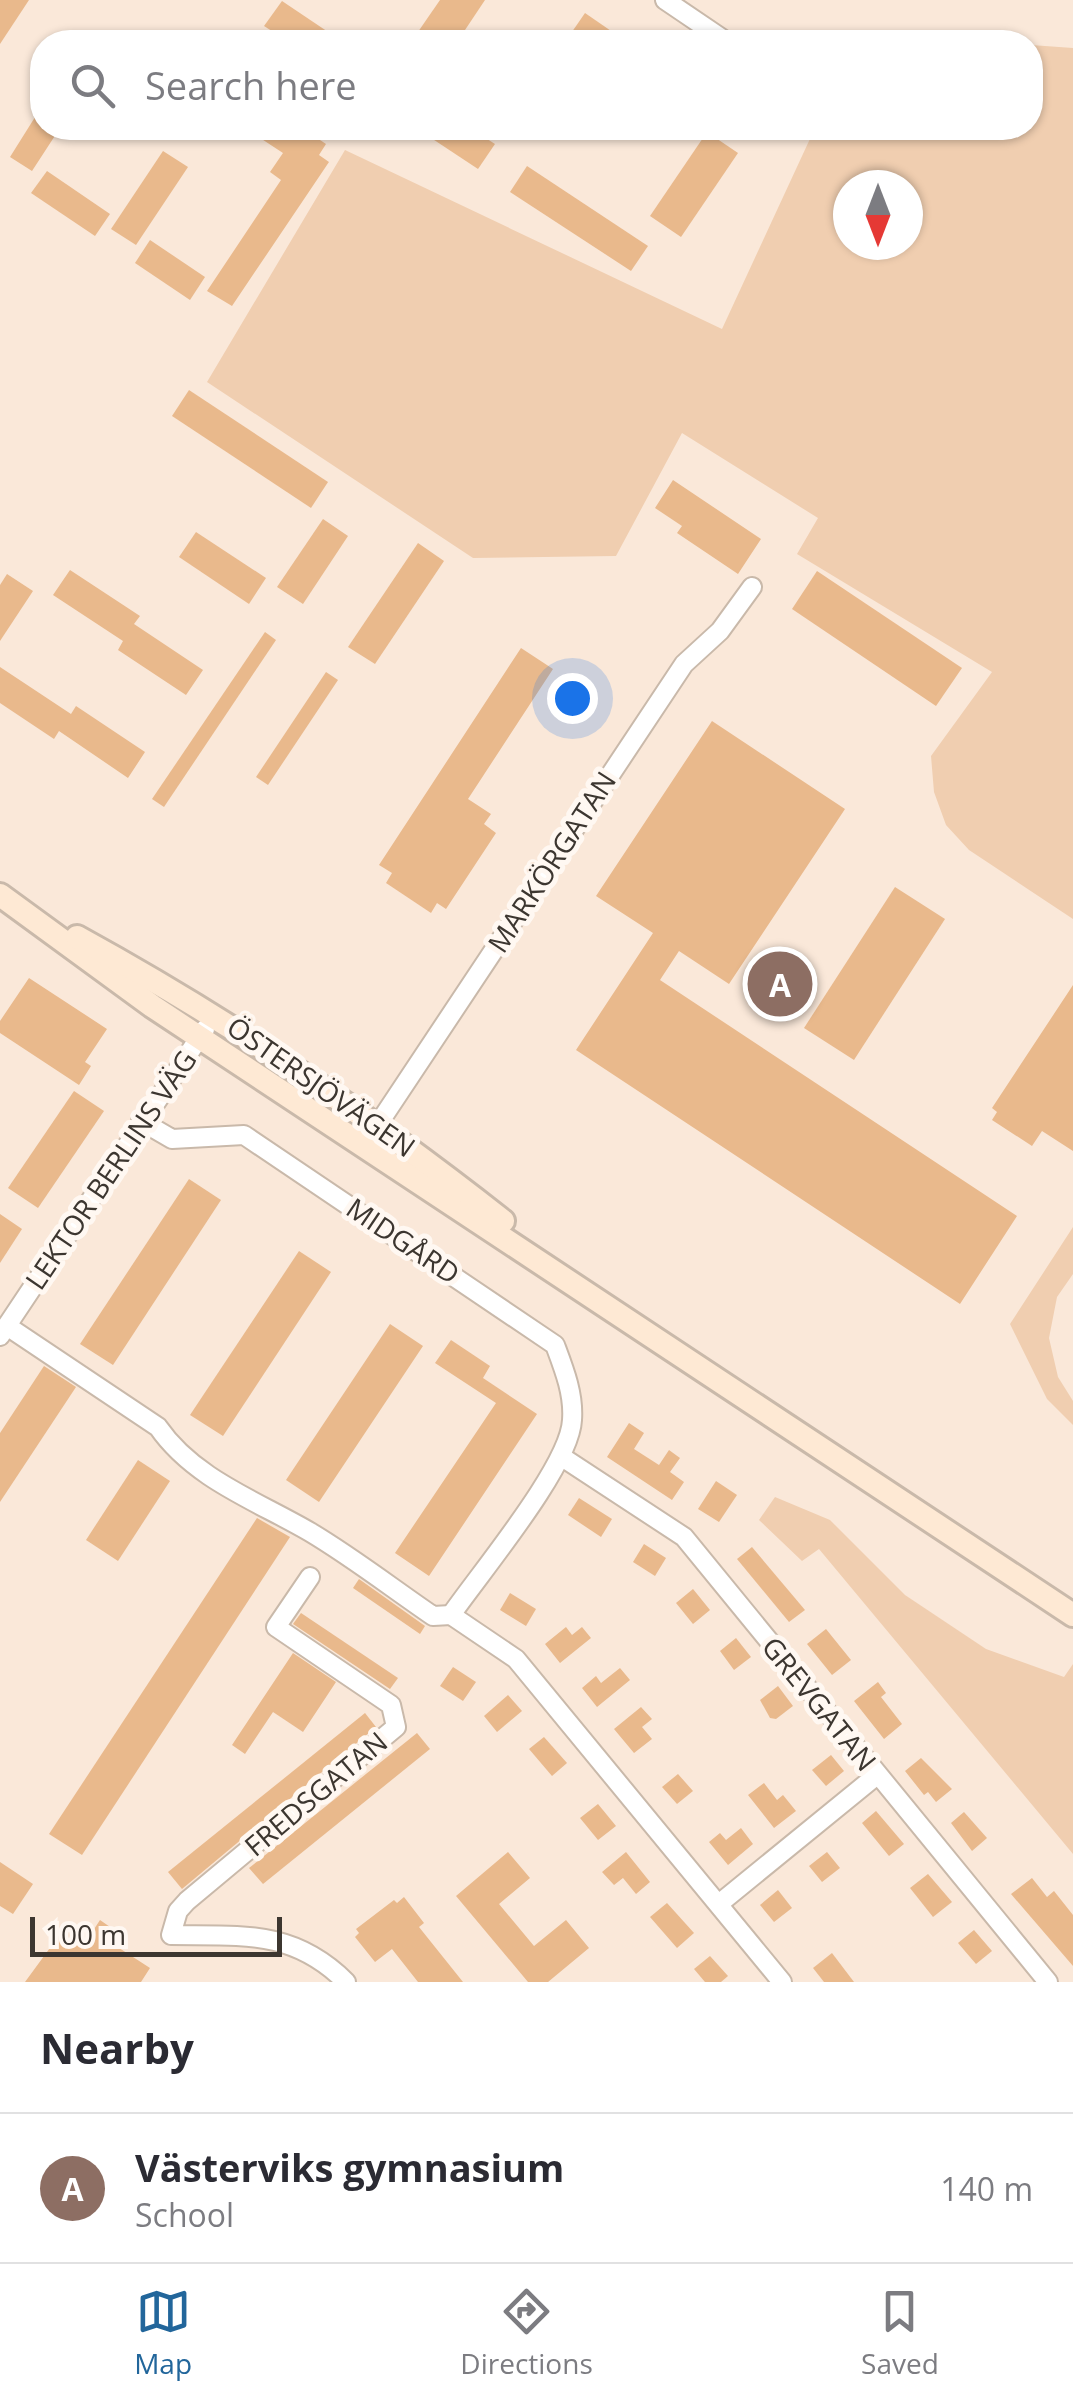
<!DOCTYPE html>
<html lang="en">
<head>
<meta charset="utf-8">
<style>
	:root { --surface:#fff; --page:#f2f2f3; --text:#2b2b33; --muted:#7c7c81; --line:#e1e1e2; --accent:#22669b }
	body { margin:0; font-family:"Open Sans",sans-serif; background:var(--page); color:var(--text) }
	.compass { position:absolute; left:833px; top:170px; width:90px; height:90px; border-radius:50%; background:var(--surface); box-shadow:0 2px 8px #0004; rotate:180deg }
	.scale { position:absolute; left:30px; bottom:25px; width:252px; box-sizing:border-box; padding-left:10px; border:5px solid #3c3630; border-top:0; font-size:28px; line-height:35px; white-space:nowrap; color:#3c3630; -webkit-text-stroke:8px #fff8f2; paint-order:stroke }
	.you { position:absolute; left:572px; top:698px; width:35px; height:35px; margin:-25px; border:8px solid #fff; border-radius:50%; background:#1a73e8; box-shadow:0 0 0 15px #1a73e833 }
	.badge { display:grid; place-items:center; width:65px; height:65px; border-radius:50%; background:var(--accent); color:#fff; font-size:32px; font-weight:700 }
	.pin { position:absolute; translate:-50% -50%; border:5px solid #fff; box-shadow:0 2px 10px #0006 }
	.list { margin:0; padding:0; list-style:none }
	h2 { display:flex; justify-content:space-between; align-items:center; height:130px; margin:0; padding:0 40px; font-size:42px }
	h2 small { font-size:32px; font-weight:400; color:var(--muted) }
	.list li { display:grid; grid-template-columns:65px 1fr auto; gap:30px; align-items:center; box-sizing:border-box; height:150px; padding:0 40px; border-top:2px solid var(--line) }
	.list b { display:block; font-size:38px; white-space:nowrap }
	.list p { margin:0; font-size:32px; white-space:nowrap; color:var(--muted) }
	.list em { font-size:32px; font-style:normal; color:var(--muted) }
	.icon { flex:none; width:55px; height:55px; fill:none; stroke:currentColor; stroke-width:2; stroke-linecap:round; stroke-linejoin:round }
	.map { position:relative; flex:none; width:1073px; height:1982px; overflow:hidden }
	.search { position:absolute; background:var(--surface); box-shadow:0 2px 8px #0004; left:30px; right:30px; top:30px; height:110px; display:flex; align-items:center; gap:25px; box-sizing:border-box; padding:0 35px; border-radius:40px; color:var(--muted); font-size:38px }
	.sheet { height:280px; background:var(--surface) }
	nav { display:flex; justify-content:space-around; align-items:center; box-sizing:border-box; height:140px; border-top:2px solid var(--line); background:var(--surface); font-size:28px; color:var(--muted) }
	nav a { display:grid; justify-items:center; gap:5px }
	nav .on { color:var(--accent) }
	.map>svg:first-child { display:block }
</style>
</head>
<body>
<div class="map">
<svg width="1073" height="1982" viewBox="0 0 1073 1982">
	<rect width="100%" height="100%" fill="#fae8d9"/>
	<g fill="#f0ceb0" fill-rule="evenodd">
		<path d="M1031,45l42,3v871l-104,-69 -23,-25 -12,-33 -3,-36 61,-84 -195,-118 21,-36 -136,-85 -66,123 -143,2 -266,-176 138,-232 377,179 93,-201h215zM908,185v60h-60v-60z"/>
		<polygon points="1073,1227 1073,1274 1057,1297 1049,1338 1058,1377 1073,1401 1073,1425 1047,1399 1010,1324"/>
		<polygon points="775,1497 830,1520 905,1595 986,1649 1064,1677 1073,1664 1073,1854 819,1549 802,1561 759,1520"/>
	</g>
	<g fill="#e9b98c">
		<polygon points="0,0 29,0 0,44"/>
		<polygon points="440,0 485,0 457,42 411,42"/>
		<polygon points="282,1 343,42 289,42 264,26"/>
		<polygon points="585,13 614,33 608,42 565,42"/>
		<polygon points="42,106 42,128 60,128 32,171 10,157"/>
		<polygon points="245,128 302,128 326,144 319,155 329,162 232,306 207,291 281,180 270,172 283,153"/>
		<polygon points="416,128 470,128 495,144 478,169"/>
		<polygon points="707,132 738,153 681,237 650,216"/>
		<polygon points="163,151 188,167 136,245 111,229"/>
		<polygon points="527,166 648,246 631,271 510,192"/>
		<polygon points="47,171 110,214 95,236 31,193"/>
		<polygon points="150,240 205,277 190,300 135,263"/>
		<polygon points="189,390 328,482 311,508 172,416"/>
		<polygon points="673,480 761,539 738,574 677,533 682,526 655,508"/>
		<polygon points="323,519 348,536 303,604 277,587"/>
		<polygon points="196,532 266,578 249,604 179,557"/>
		<polygon points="418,543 444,561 375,664 348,647"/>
		<polygon points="70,570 140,616 134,624 203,670 186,695 118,650 123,641 53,595"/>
		<polygon points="817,571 962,668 936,706 792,609"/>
		<polygon points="7,574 33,591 0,641 0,585"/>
		<polygon points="265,632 276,640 164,807 152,799"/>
		<polygon points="521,648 553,669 468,799 491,814 484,824 496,833 446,909 437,903 431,913 386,883 392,873 379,865"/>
		<polygon points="0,667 71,714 76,706 145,752 128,778 59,731 54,739 0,703"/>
		<polygon points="326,672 338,680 268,785 256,777"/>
		<polygon points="712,721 845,809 729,984 679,951 660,980 1017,1216 960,1304 576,1050 653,933 596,896"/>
		<polygon points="895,887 945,919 854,1060 804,1028"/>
		<polygon points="29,978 107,1029 85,1062 91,1066 79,1085 0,1033 0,1021"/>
		<polygon points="1073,985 1073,1151 1042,1131 1032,1146 992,1120 997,1112 992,1108"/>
		<polygon points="74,1091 104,1111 38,1208 8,1188"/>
		<polygon points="189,1179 221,1200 113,1365 80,1344"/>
		<polygon points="0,1214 22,1229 0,1263"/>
		<polygon points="299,1251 331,1272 223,1436 190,1415"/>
		<polygon points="390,1324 423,1346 319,1502 286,1480"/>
		<polygon points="451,1340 490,1366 483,1378 537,1414 429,1576 395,1553 496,1403 435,1363"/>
		<polygon points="44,1366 76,1387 0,1502 0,1433"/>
		<polygon points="629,1423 644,1433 634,1449 659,1465 669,1450 680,1458 670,1472 684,1482 672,1500 607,1457"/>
		<polygon points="138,1460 170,1481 118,1561 86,1540"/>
		<polygon points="716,1481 737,1495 719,1522 698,1509"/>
		<polygon points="579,1498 612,1519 601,1537 568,1515"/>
		<polygon points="257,1518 290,1537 82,1855 49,1834"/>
		<polygon points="644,1544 666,1558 655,1576 633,1562"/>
		<polygon points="752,1547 805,1610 789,1622 737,1559"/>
		<polygon points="359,1579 425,1626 420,1634 353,1588"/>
		<polygon points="693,1589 710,1610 693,1624 676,1603"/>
		<polygon points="510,1593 536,1609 526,1626 500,1610"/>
		<polygon points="301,1613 398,1678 390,1689 293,1624"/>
		<polygon points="566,1627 572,1635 582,1627 591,1638 560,1663 545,1644"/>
		<polygon points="826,1629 851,1660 832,1675 807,1644"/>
		<polygon points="736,1638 751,1657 734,1670 720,1651"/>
		<polygon points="293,1653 336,1682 303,1732 273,1712 245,1754 232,1745"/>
		<polygon points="453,1667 476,1682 463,1701 440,1686"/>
		<polygon points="620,1668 630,1680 597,1707 582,1688 596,1676 601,1683"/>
		<polygon points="878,1682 886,1693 881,1697 902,1724 884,1739 854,1701"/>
		<polygon points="778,1686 793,1706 776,1719 770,1718 760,1700"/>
		<polygon points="508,1695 522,1711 497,1732 484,1716"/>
		<polygon points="641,1707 652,1719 642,1727 652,1739 634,1753 614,1729"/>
		<polygon points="365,1713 376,1727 182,1889 168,1872"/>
		<polygon points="417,1733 430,1749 263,1884 249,1868"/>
		<polygon points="544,1737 567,1763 552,1776 529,1749"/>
		<polygon points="831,1755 844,1771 826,1786 812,1770"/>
		<polygon points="921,1758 952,1789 936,1802 928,1792 924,1795 905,1771"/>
		<polygon points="678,1774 693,1791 677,1804 662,1787"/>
		<polygon points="764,1783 777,1800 783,1795 796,1811 774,1828 748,1795"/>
		<polygon points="598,1804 616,1826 598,1840 580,1818"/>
		<polygon points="876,1811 904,1844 889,1856 862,1823"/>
		<polygon points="964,1812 987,1838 972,1851 951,1823"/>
		<polygon points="741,1828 753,1844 728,1865 709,1842 720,1833 726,1840"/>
		<polygon points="508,1852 530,1878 499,1904 534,1946 566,1920 589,1948 548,1982 528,1982 456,1896"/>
		<polygon points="626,1852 650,1882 636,1894 623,1878 614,1885 602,1872"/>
		<polygon points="827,1852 840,1868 822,1882 809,1866"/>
		<polygon points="0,1862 33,1884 13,1914 0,1906"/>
		<polygon points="928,1874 952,1902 933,1917 910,1888"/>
		<polygon points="1032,1878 1047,1897 1054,1891 1073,1915 1073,1966 1011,1894"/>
		<polygon points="778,1890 792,1908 774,1922 760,1905"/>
		<polygon points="404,1897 424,1923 419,1927 463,1982 418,1982 392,1949 375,1962 355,1937 359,1933 356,1929 394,1900 397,1903"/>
		<polygon points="667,1903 694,1933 677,1948 650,1917"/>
		<polygon points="100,1920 123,1936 116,1946 150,1968 141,1982 25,1982 66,1926 87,1940"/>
		<polygon points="974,1930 992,1951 976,1964 958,1943"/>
		<polygon points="832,1953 854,1982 824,1982 813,1968"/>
		<polygon points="710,1956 728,1976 721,1982 705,1982 694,1969"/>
	</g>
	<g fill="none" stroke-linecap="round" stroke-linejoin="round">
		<defs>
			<g id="minor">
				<polyline points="665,0 727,42"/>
				<path d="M141,1121l31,18 72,-4 311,210c9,24 19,49 17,75 -2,46 -92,153 -121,195l65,44 266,323"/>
				<polyline points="363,1147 684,664 720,631 752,587"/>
				<path d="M7,1326l151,101c36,52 99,74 152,105 42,25 82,56 123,84l18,-1"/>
				<polyline points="0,1336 205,1029"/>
				<polyline points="562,1457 684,1537 1048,1982"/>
				<path d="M310,1577l-34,50 115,78 5,22 -209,174 -9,10 -7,24c70,1 122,-6 175,47"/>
				<polyline points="720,1903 877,1775"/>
			</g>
			<g id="secondary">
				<polyline points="0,895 152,1006 1073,1615"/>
				<path d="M77,937c155,85 287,175 426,284"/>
			</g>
		</defs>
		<use href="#minor" stroke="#c9b9aa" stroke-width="22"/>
		<use href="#secondary" stroke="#c9b9aa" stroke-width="28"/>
		<use href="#minor" stroke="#fff" stroke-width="18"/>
		<use href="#secondary" stroke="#fee9d4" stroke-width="22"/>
	</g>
	<g text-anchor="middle" stroke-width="10" stroke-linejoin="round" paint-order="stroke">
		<g font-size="28" fill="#3c3630" stroke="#fff8f2">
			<text transform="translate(552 862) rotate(-57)" y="10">MARKÖRGATAN</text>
			<text transform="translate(321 1087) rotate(35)" y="10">ÖSTERSJÖVÄGEN</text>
			<text transform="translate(111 1170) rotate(-56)" y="10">LEKTOR BERLINS VÄG</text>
			<text transform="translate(403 1241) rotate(34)" y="10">MIDGÅRD</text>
			<text transform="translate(819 1704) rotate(51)" y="10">GREVGATAN</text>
			<text transform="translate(316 1794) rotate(-40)" y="10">FREDSGATAN</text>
		</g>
	</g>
</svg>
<svg class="compass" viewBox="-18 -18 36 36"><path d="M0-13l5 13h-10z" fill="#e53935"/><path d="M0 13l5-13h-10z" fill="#7c7c81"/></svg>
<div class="scale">100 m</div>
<div class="you"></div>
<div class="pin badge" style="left:780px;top:984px;background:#8d6e63">A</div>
<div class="search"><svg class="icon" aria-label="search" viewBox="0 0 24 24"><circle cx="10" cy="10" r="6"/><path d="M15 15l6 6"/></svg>Search here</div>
</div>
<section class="sheet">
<h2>Nearby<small></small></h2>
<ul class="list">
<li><span class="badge" style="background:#8d6e63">A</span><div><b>Västerviks gymnasium</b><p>School</p></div><em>140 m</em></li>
</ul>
</section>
<nav>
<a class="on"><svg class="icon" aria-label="map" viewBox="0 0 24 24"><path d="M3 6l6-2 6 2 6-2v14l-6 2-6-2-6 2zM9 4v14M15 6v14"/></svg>Map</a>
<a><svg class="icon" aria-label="directions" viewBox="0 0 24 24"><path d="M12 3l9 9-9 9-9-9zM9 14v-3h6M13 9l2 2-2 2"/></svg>Directions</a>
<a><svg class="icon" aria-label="saved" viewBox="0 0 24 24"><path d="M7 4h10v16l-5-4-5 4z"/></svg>Saved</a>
</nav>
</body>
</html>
